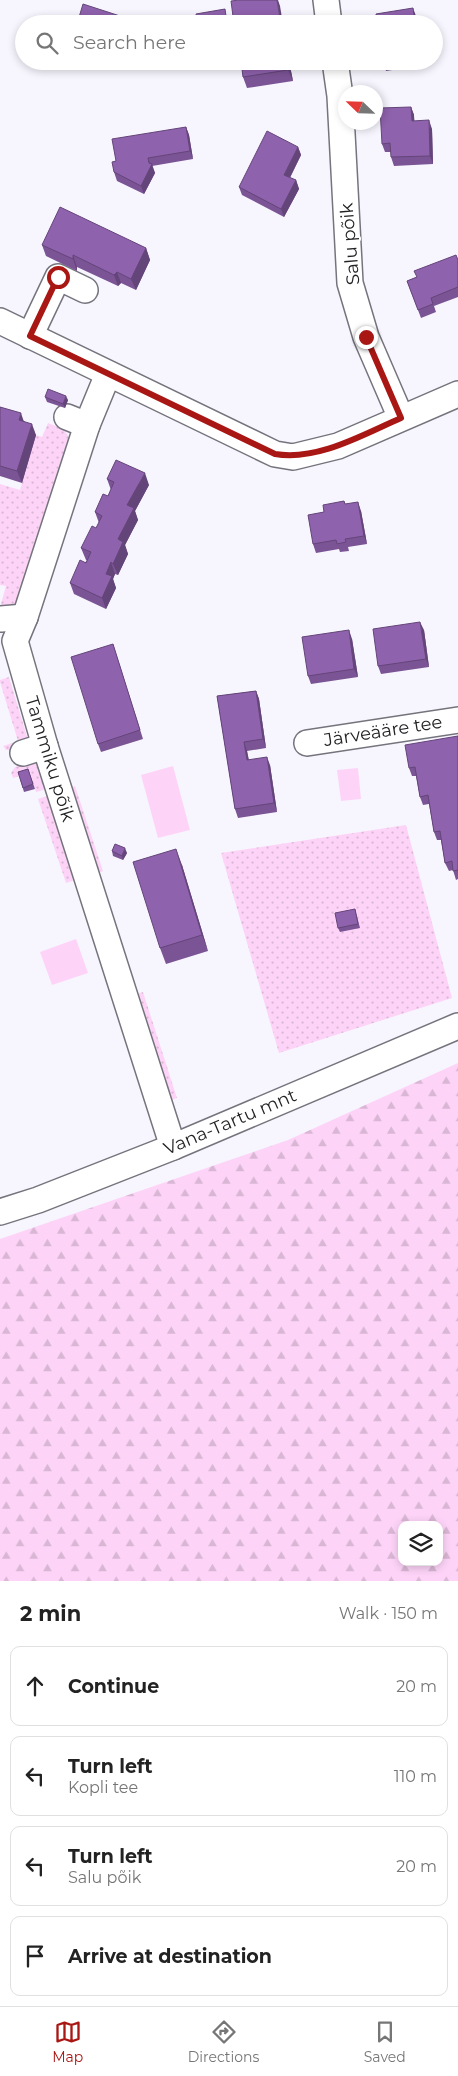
<!DOCTYPE html>
<html lang="en">
<head>
<meta charset="utf-8">
<style>
	:root { --surface:#fff; --page:#f6f6f6; --text:#222; --muted:#767676; --line:#e0e0e0; --accent:#a91714 }
	body { margin:0; font-family:Montserrat,sans-serif; background:var(--page); color:var(--text) }
	.controls { position:absolute; right:15px; bottom:15px; display:grid; overflow:hidden; border-radius:10px; box-shadow:0 2px 8px #0003 }
	.controls button { width:45px; height:45px; display:grid; place-items:center; padding:0; border:0; border-bottom:1px solid var(--line); background:var(--surface); color:var(--text); font:25px sans-serif }
	.compass { position:absolute; left:338px; top:85px; width:45px; height:45px; border-radius:50%; background:var(--surface); box-shadow:0 2px 8px #0003; rotate:293deg }
	.stop { position:absolute; width:15px; height:15px; margin:-11px; border:4px solid #a91714; border-radius:50%; background:#fff }
	.stop.end { background:#a91714; border-color:#fff; box-shadow:0 1px 5px #0008 }
	.list { margin:0; padding:0; list-style:none }
	h2 { display:flex; justify-content:space-between; align-items:center; height:65px; margin:0; padding:0 20px; font-size:21px }
	h2 small { font-size:16px; font-weight:400; color:var(--muted) }
	.list li { display:grid; grid-template-columns:32px 1fr auto; gap:15px; align-items:center; box-sizing:border-box; height:80px; margin:0 10px 10px; padding:0 10px; border:1px solid var(--line); border-radius:10px }
	.list b { display:block; font-size:19px; white-space:nowrap }
	.list p { margin:0; font-size:16px; white-space:nowrap; color:var(--muted) }
	.list em { font-size:16px; font-style:normal; color:var(--muted) }
	.icon { flex:none; width:28px; height:28px; fill:none; stroke:currentColor; stroke-width:2; stroke-linecap:round; stroke-linejoin:round }
	.map { position:relative; flex:none; width:458px; height:1581px; overflow:hidden }
	.search { position:absolute; background:var(--surface); box-shadow:0 2px 8px #0003; left:15px; right:15px; top:15px; height:55px; display:flex; align-items:center; gap:12px; box-sizing:border-box; padding:0 18px; border-radius:28px; color:var(--muted); font-size:19px }
	.sheet { height:425px; background:var(--surface) }
	nav { display:flex; justify-content:space-around; align-items:center; box-sizing:border-box; height:70px; border-top:1px solid var(--line); background:var(--surface); font-size:14px; color:var(--muted) }
	nav a { display:grid; justify-items:center; gap:2px }
	nav .on { color:var(--accent) }
	.map>svg:first-child { display:block }
</style>
</head>
<body>
<div class="map">
<svg width="458" height="1581" viewBox="0 0 458 1581">
	<defs>
		<pattern id="grass-dots" width="8" height="8" patternUnits="userSpaceOnUse" patternTransform="scale(1.25)"><rect width="8" height="8" fill="#fdd4f8"/><path d="M2 2h.1M6 6h.1" fill="none" stroke="#d9b6d4" stroke-width="1.8" stroke-linecap="round"/></pattern>
		<pattern id="forest-firs" width="22" height="20" patternUnits="userSpaceOnUse" patternTransform="scale(1.25)"><rect width="22" height="20" fill="#fdd4f8"/><path d="M5 1l3.5 6h-7zM16 11l3.5 6h-7z" fill="#d9b6d4"/></pattern>
	</defs>
	<rect width="100%" height="100%" fill="#f7f6fe"/>
	<g fill="url(#grass-dots)">
		<path d="M48,423c13,5 20,6 23,22l-51,157 -5,4 -15,1 6,-21 -6,-1v-101l20,6 16,-55 6,2z"/>
		<polygon points="9,677 29,743 9,750 6,750 3,746 18,741 0,682 0,680"/>
		<polygon points="34,761 37,762 47,789 36,792 30,773 13,778 11,773 15,767"/>
		<polygon points="75,786 103,871 93,875 66,790"/>
		<polygon points="47,796 75,880 66,883 38,799"/>
		<polygon points="406,825 452,998 279,1053 221,853"/>
		<polygon points="143,992 177,1098 169,1101 137,994"/>
	</g>
	<path fill="url(#forest-firs)" fill-rule="evenodd" d="M458,1063v518h-458v-342l288,-99zM402,1525h37v37h-37z"/>
	<g fill="#fdd4f8">
		<polygon points="173,766 190,830 158,838 141,775"/>
		<polygon points="358,768 361,799 341,801 337,770"/>
		<polygon points="76,939 88,973 52,985 40,952"/>
	</g>
	<g fill="none" stroke-linecap="round" stroke-linejoin="round">
		<defs>
			<g id="minor">
				<polyline points="326,0 329,24"/>
				<polyline points="335,61 340,96 350,283 366,337 401,418"/>
				<polyline points="0,321 275,454 293,457 338,446 458,394"/>
				<polyline points="30,336 58,277 85,290"/>
				<polyline points="108,374 87,425 25,617 15,641 45,746 173,1147"/>
				<polyline points="67,417 87,425"/>
				<polyline points="1,619 25,617"/>
				<polyline points="307,743 458,720"/>
				<polyline points="23,753 45,746"/>
				<polyline points="0,1212 38,1200 173,1147 458,1026"/>
			</g>
		</defs>
		<use href="#minor" stroke="#75747d" stroke-width="28"/>
		<use href="#minor" stroke="#fff" stroke-width="25"/>
	</g>
	<g fill="#7b5495">
		<polygon points="77,61 103,61 100,69"/>
		<polygon points="289,61 293,81 247,88 243,77"/>
		<polygon points="383,61 416,61 417,66 386,71"/>
		<polygon points="411,107 414,115 414,121 432,129 433,164 394,166 391,157 391,152 385,152 382,144"/>
		<polygon points="186,127 189,135 193,159 152,166 155,173 144,194 117,181 114,172 116,161"/>
		<polygon points="298,147 301,155 290,178 296,180 299,189 284,217 242,195 239,187"/>
		<polygon points="42,245 146,248 150,260 136,290 121,283 118,286 77,267 77,271 46,256"/>
		<polygon points="458,260 458,297 434,306 436,312 421,318 407,281"/>
		<polygon points="45,397 68,400 65,408 47,402"/>
		<polygon points="0,407 24,421 36,435 22,483 0,476"/>
		<polygon points="107,479 149,485 135,511 138,520 125,545 128,554 118,575 115,574 113,579 116,588 106,609 74,594 70,583 87,560 86,560 81,548 96,528 99,523 95,512 108,496 111,490"/>
		<polygon points="344,501 345,504 361,511 367,544 348,547 349,551 340,552 339,549 316,553 313,544 324,512"/>
		<polygon points="424,630 429,667 381,674 378,666"/>
		<polygon points="352,639 358,677 311,684 308,676"/>
		<polygon points="113,644 143,739 101,752 98,744"/>
		<polygon points="256,691 259,699 266,748 247,751 249,760 270,765 277,812 238,818 235,809 217,696"/>
		<polygon points="458,736 458,879 456,880 453,870 449,871 445,863 441,840 437,840 434,832 429,804 423,805 420,797 416,776 412,776 409,768"/>
		<polygon points="28,769 35,789 24,792 18,772"/>
		<polygon points="112,851 127,853 123,860 113,856"/>
		<polygon points="182,865 208,951 166,964 160,948"/>
		<polygon points="355,909 360,928 340,932 338,928"/>
	</g>
	<g fill="#644579">
		<polygon points="277,0 278,0 280,6 283,24 281,24"/>
		<polygon points="413,8 416,16 417,24 415,24"/>
		<polygon points="120,16 123,24 118,24"/>
		<polygon points="98,61 103,61 100,69"/>
		<polygon points="287,61 289,61 293,81 288,70"/>
		<polygon points="411,107 414,115 415,129 412,121"/>
		<polygon points="429,120 432,129 433,164 430,156"/>
		<polygon points="186,127 189,135 193,159 190,151"/>
		<polygon points="298,147 301,155 287,183 284,175"/>
		<polygon points="148,158 151,166 152,164 155,173 144,194 141,186 149,163"/>
		<polygon points="296,180 299,189 284,217 281,209"/>
		<polygon points="146,248 150,260 136,290 131,279"/>
		<polygon points="73,255 77,267 77,271 73,259"/>
		<polygon points="117,272 121,283 118,286 114,275"/>
		<polygon points="66,396 68,400 65,408 63,404"/>
		<polygon points="21,413 25,425 19,420"/>
		<polygon points="32,424 36,435 22,483 17,471"/>
		<polygon points="145,473 149,485 135,511 138,520 125,545 128,554 118,575 113,564 118,539 127,505"/>
		<polygon points="358,502 361,511 367,544 364,536"/>
		<polygon points="111,562 115,574 113,579 116,588 106,609 102,598 106,574"/>
		<polygon points="420,622 424,630 429,667 426,659"/>
		<polygon points="349,630 352,639 358,677 354,669"/>
		<polygon points="256,691 259,699 266,748 263,739"/>
		<polygon points="244,742 247,751 250,769 247,760"/>
		<polygon points="267,757 270,765 277,812 274,803"/>
		<polygon points="125,848 127,853 123,860 122,856"/>
		<polygon points="176,849 182,865 208,951 202,935"/>
	</g>
	<g fill="#8f62ad" stroke="#644579">
		<polygon points="239,0 277,0 281,24 234,24 231,1"/>
		<polygon points="83,4 120,16 118,24 77,24"/>
		<polygon points="413,8 415,24 377,24 376,14"/>
		<polygon points="225,9 227,23 198,24 196,14"/>
		<polygon points="241,61 287,61 288,70 243,77"/>
		<polygon points="411,107 412,121 429,120 430,156 391,157 390,143 382,144 380,108"/>
		<polygon points="186,127 190,151 148,158 149,163 152,164 141,186 114,172 112,162 116,161 112,139"/>
		<polygon points="267,131 298,147 284,175 296,180 281,209 239,187"/>
		<polygon points="60,207 146,248 131,279 117,272 114,275 73,255 73,259 42,245"/>
		<polygon points="456,255 458,260 458,287 431,298 433,304 418,310 407,281 417,277 414,271"/>
		<polygon points="48,389 66,396 63,404 45,397"/>
		<polygon points="0,407 21,413 19,420 32,424 17,471 0,466"/>
		<polygon points="116,460 145,473 127,505 134,508 118,539 123,542 113,564 111,562 106,574 112,576 102,598 70,583 80,560 86,563 91,552 81,548 92,526 96,528 102,516 95,512 103,494 108,496 114,482 107,479"/>
		<polygon points="344,501 345,504 358,502 364,536 345,539 346,542 337,544 336,540 313,544 308,515 324,512 323,505"/>
		<polygon points="420,622 426,659 378,666 373,629"/>
		<polygon points="349,630 354,669 308,676 302,637"/>
		<polygon points="113,644 140,730 98,744 71,657"/>
		<polygon points="256,691 263,739 244,742 247,760 267,757 274,803 235,809 217,696"/>
		<polygon points="458,736 458,870 453,871 452,861 445,863 440,831 434,832 428,795 420,797 415,767 409,768 405,745"/>
		<polygon points="28,769 33,784 23,788 18,772"/>
		<polygon points="115,844 125,848 122,856 112,851"/>
		<polygon points="176,849 202,935 160,948 133,862"/>
		<polygon points="355,909 358,924 338,928 335,913"/>
	</g>
	<g fill="none" stroke-linecap="round" stroke-linejoin="round">
		<path stroke="#a91714" stroke-width="6" d="M58,277l-28,59 245,118c43,7 87,-19 126,-36l-35,-81"/>
	</g>
	<g text-anchor="middle" stroke-width="4" stroke-linejoin="round" paint-order="stroke">
		<g font-size="18" fill="#232326" stroke="#fff">
			<text transform="translate(350 244) rotate(-95)" y="6">Salu põik</text>
			<text transform="translate(383 731) rotate(-9)" y="6">Järveääre tee</text>
			<text transform="translate(50 759) rotate(73)" y="6">Tammiku põik</text>
			<text transform="translate(230 1122) rotate(-23)" y="6">Vana-Tartu mnt</text>
		</g>
	</g>
</svg>
<div class="controls">
<button><svg class="icon" aria-label="layers" viewBox="0 0 24 24"><path d="M12 4l9 5-9 5-9-5zM3 14l9 5 9-5"/></svg></button>
</div>
<svg class="compass" viewBox="-18 -18 36 36"><path d="M0-13l5 13h-10z" fill="#e53935"/><path d="M0 13l5-13h-10z" fill="#767676"/></svg>
<div class="stop" style="left:58px;top:277px"></div>
<div class="stop end" style="left:366px;top:337px"></div>
<div class="search"><svg class="icon" aria-label="search" viewBox="0 0 24 24"><circle cx="10" cy="10" r="6"/><path d="M15 15l6 6"/></svg>Search here</div>
</div>
<section class="sheet">
<h2>2 min<small>Walk · 150 m</small></h2>
<ul class="list">
<li><svg class="icon" aria-label="ahead" viewBox="0 0 24 24"><path d="M12 20V5M6 11l6-6 6 6"/></svg><div><b>Continue</b></div><em>20 m</em></li>
<li><svg class="icon" aria-label="left" viewBox="0 0 24 24"><path d="M17 20v-9H6M10 6l-5 5 5 5"/></svg><div><b>Turn left</b><p>Kopli tee</p></div><em>110 m</em></li>
<li><svg class="icon" aria-label="left" viewBox="0 0 24 24"><path d="M17 20v-9H6M10 6l-5 5 5 5"/></svg><div><b>Turn left</b><p>Salu põik</p></div><em>20 m</em></li>
<li><svg class="icon" aria-label="arrive" viewBox="0 0 24 24"><path d="M6 21V4h12l-3 4 3 4H6"/></svg><div><b>Arrive at destination</b></div></li>
</ul>
</section>
<nav>
<a class="on"><svg class="icon" aria-label="map" viewBox="0 0 24 24"><path d="M3 6l6-2 6 2 6-2v14l-6 2-6-2-6 2zM9 4v14M15 6v14"/></svg>Map</a>
<a><svg class="icon" aria-label="directions" viewBox="0 0 24 24"><path d="M12 3l9 9-9 9-9-9zM9 14v-3h6M13 9l2 2-2 2"/></svg>Directions</a>
<a><svg class="icon" aria-label="saved" viewBox="0 0 24 24"><path d="M7 4h10v16l-5-4-5 4z"/></svg>Saved</a>
</nav>
</body>
</html>
